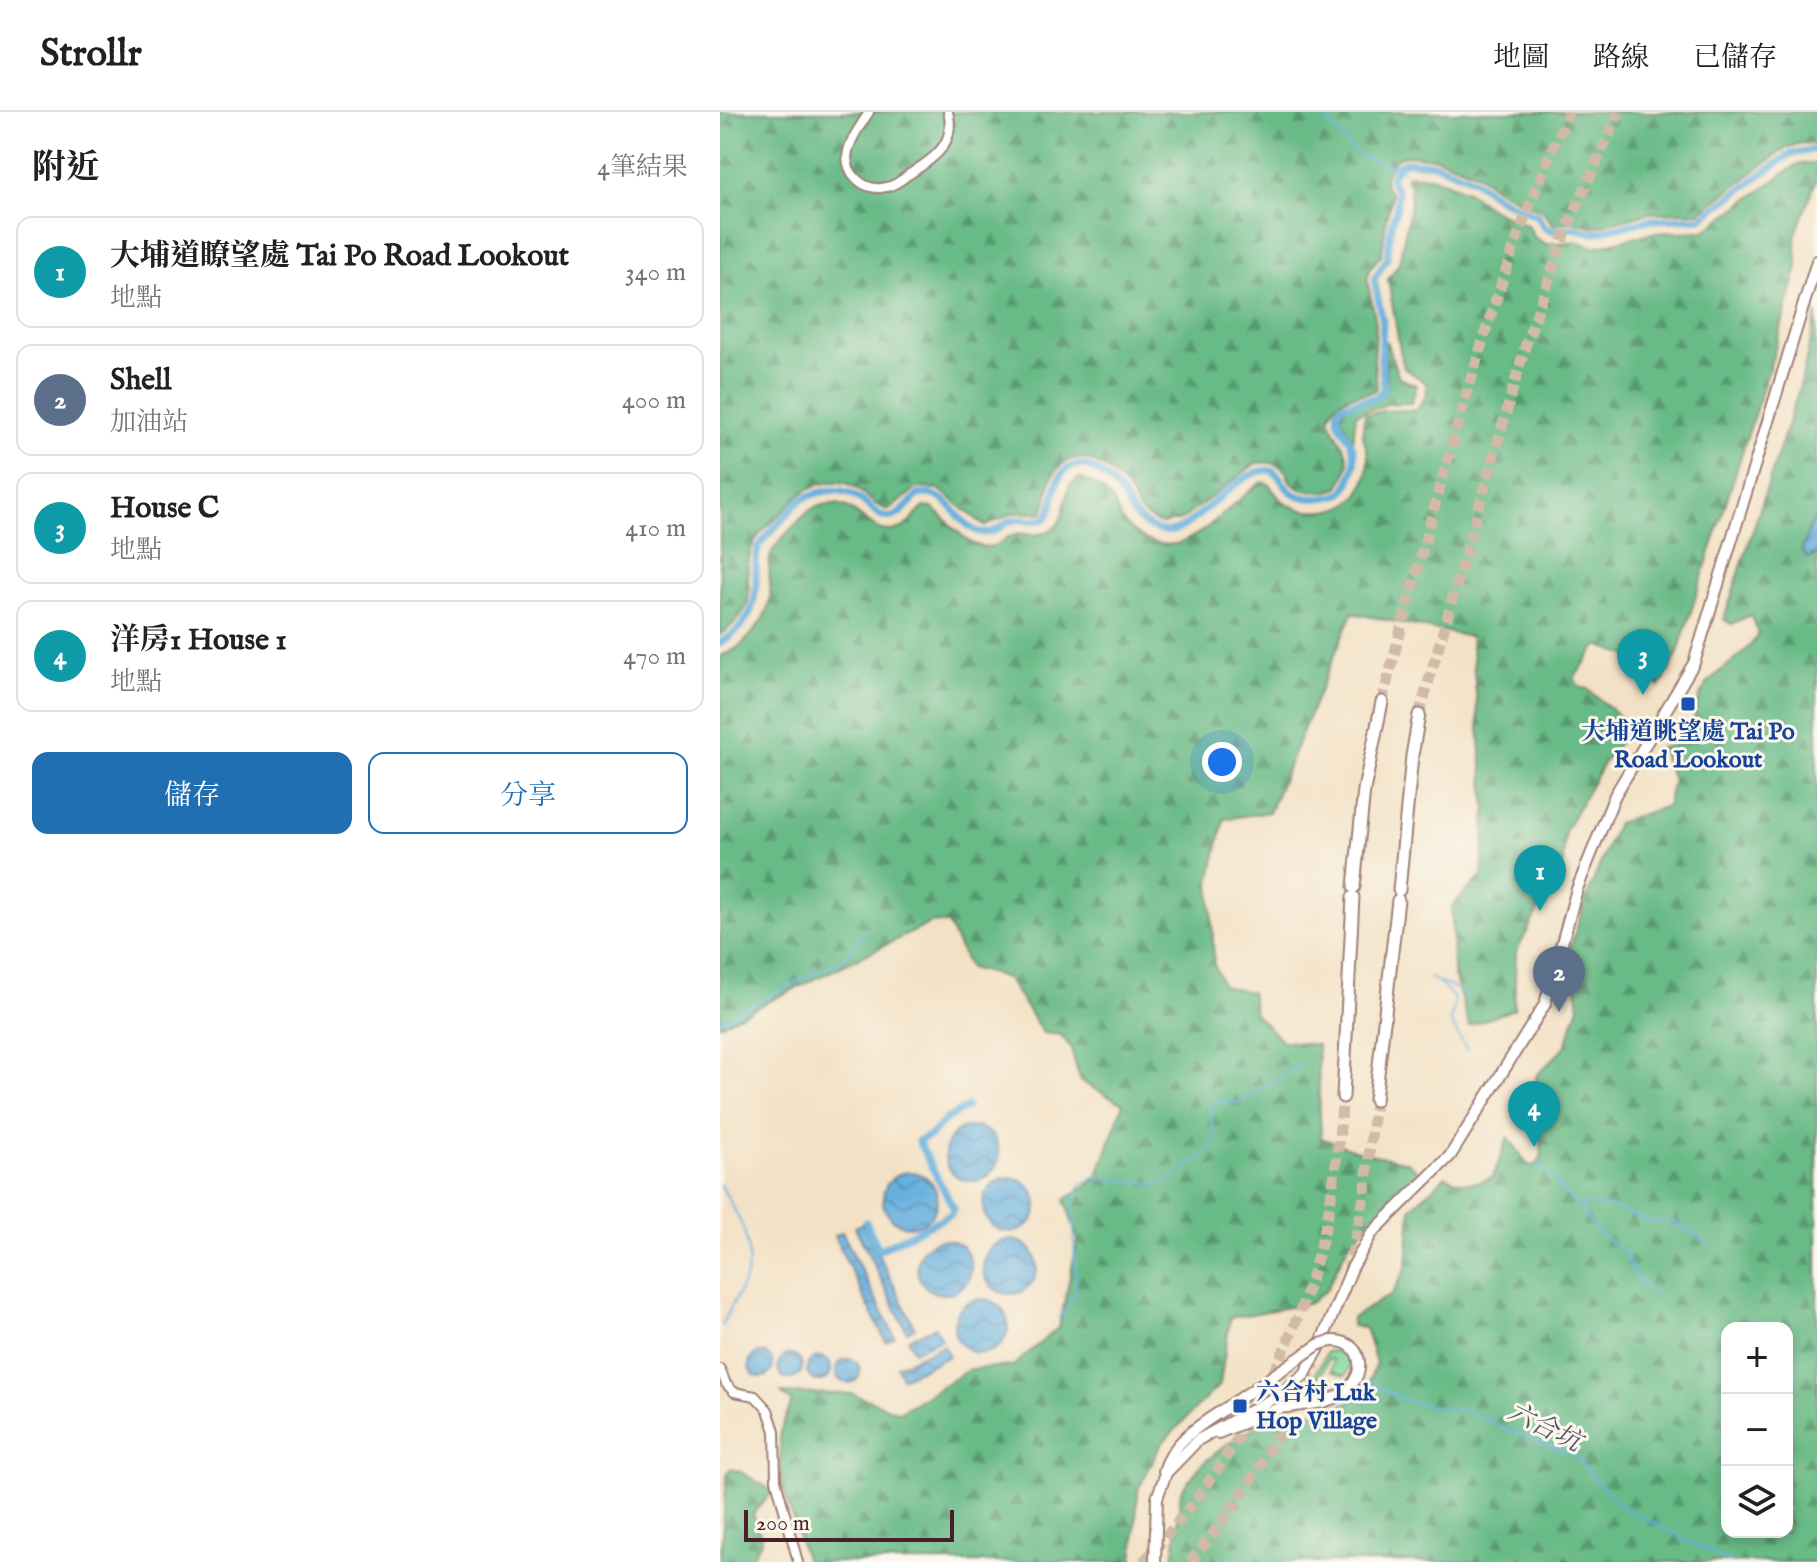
<!DOCTYPE html>
<html lang="zh-TW">
<head>
<meta charset="utf-8">
<style>
	:root { --surface:#fff; --page:#f6f6f6; --text:#202124; --muted:#757577; --line:#e0e0e0; --accent:#1f6fb2 }
	body { margin:0; font-family:"IM FELL English","Noto Serif TC",serif; background:var(--page); color:var(--text) }
	.controls { position:absolute; right:24px; bottom:24px; display:grid; overflow:hidden; border-radius:16px; box-shadow:0 4px 12px #0003 }
	.controls button { width:72px; height:72px; display:grid; place-items:center; padding:0; border:0; border-bottom:2px solid var(--line); background:var(--surface); color:var(--text); font:40px sans-serif }
	.scale { position:absolute; left:24px; bottom:20px; width:210px; box-sizing:border-box; padding-left:8px; border:4px solid #4a1f2b; border-top:0; font-size:22px; line-height:28px; white-space:nowrap; color:#4a1f2b; -webkit-text-stroke:6px #fbf7ec; paint-order:stroke }
	.you { position:absolute; left:502px; top:650px; width:28px; height:28px; margin:-20px; border:6px solid #fff; border-radius:50%; background:#1a73e8; box-shadow:0 0 0 12px #1a73e833 }
	.badge { display:grid; place-items:center; width:52px; height:52px; border-radius:50%; background:var(--accent); color:#fff; font-size:26px; font-weight:700 }
	.pin { position:absolute; translate:-50% -66px; filter:drop-shadow(0 2px 4px #0008) }
	.pin::after { content:''; position:absolute; top:42px; width:28px; height:24px; background:inherit; clip-path:polygon(0 0,100% 0,50% 100%) }
	.list { margin:0; padding:0; list-style:none }
	h2 { display:flex; justify-content:space-between; align-items:center; height:104px; margin:0; padding:0 32px; font-size:34px }
	h2 small { font-size:26px; font-weight:400; color:var(--muted) }
	.list li { display:grid; grid-template-columns:52px 1fr auto; gap:24px; align-items:center; box-sizing:border-box; height:112px; margin:0 16px 16px; padding:0 16px; border:2px solid var(--line); border-radius:16px }
	.list b { display:block; font-size:30px; white-space:nowrap }
	.list p { margin:0; font-size:26px; white-space:nowrap; color:var(--muted) }
	.list em { font-size:26px; font-style:normal; color:var(--muted) }
	.actions { display:flex; gap:16px; padding:24px 32px }
	.actions a { flex:1; padding:18px 0; border:2px solid var(--accent); border-radius:16px; text-align:center; font-size:28px; color:var(--accent) }
	.actions .main { background:var(--accent); color:#fff }
	.icon { flex:none; width:44px; height:44px; fill:none; stroke:currentColor; stroke-width:2; stroke-linecap:round; stroke-linejoin:round }
	.map { position:relative; flex:none; width:1097px; height:1450px; overflow:hidden }
	header { display:flex; align-items:center; gap:48px; box-sizing:border-box; height:112px; padding:0 40px; background:var(--surface); border-bottom:2px solid var(--line) }
	header strong { font-size:38px }
	nav { display:flex; gap:44px; margin-inline-start:auto; font-size:28px }
	main { display:flex }
	aside { flex:1; background:var(--surface) }
	.map>svg:first-child { display:block }
</style>
</head>
<body>
<header>
<strong>Strollr</strong>
<nav><a>地圖</a><a>路線</a><a>已儲存</a></nav>
</header>
<main>
<aside>
<h2>附近<small>4筆結果</small></h2>
<ul class="list">
<li><span class="badge" style="background:#0f9aa8">1</span><div><b>大埔道瞭望處 Tai Po Road Lookout</b><p>地點</p></div><em>340 m</em></li>
<li><span class="badge" style="background:#5c6f8a">2</span><div><b>Shell</b><p>加油站</p></div><em>400 m</em></li>
<li><span class="badge" style="background:#0f9aa8">3</span><div><b>House C</b><p>地點</p></div><em>410 m</em></li>
<li><span class="badge" style="background:#0f9aa8">4</span><div><b>洋房1 House 1</b><p>地點</p></div><em>470 m</em></li>
</ul>
<div class="actions"><a class="main">儲存</a><a>分享</a></div>
</aside>
<div class="map">
<svg width="1097" height="1450" viewBox="0 0 1097 1450">
	<defs>
		<pattern id="grass-tufts" width="24" height="20" patternUnits="userSpaceOnUse" patternTransform="scale(2)"><rect width="24" height="20" fill="#81da9f"/><path d="M3 7l-1-3M5 7V3M7 7l1-3M15 17l-1-3M17 17v-4M19 17l1-3" fill="none" stroke="#71bb89"/></pattern>
		<pattern id="forest-firs" width="22" height="20" patternUnits="userSpaceOnUse" patternTransform="scale(2)"><rect width="22" height="20" fill="#68ba86"/><path d="M5 1l3.5 6h-7zM16 11l3.5 6h-7z" fill="#58976e"/></pattern>
		<pattern id="water-waves" width="16" height="10" patternUnits="userSpaceOnUse" patternTransform="scale(2)"><rect width="16" height="10" fill="#66b0de"/><path d="M0 5q4-4 8 0t8 0" fill="none" stroke="#568fb4"/></pattern>
	</defs>
	<rect width="100%" height="100%" fill="#fbf7ec"/>
	<filter id="ink" filterUnits="userSpaceOnUse"><feTurbulence type="fractalNoise" baseFrequency=".0125" numOctaves="2"/><feDisplacementMap in="SourceGraphic" scale="16" xChannelSelector="R" yChannelSelector="G"/><feConvolveMatrix kernelMatrix="1 2 1 2 8 2 1 2 1" color-interpolation-filters="sRGB"/></filter>
	<filter id="wash" filterUnits="userSpaceOnUse"><feTurbulence type="fractalNoise" baseFrequency=".006" numOctaves="4" result="noise"/><feDisplacementMap in="SourceGraphic" scale="32" xChannelSelector="R" yChannelSelector="G"/><feGaussianBlur stdDeviation="1.8" result="paint"/><feColorMatrix in="noise" values="0 0 0 0 0 0 0 0 0 0 0 0 0 0 0 0 0 1.4 0 .05"/><feComposite in="paint" operator="in"/></filter>
	<g filter="url(#wash)">
		<rect width="100%" height="100%" fill="#f3e1c5"/>
		<path fill="url(#grass-tufts)" stroke="#667c65" stroke-width="2" d="M615,1239c12,3 19,14 10,25l-14,-5 2,-11 -5,-1 -6,14 -13,12 18,-33z"/>
		<g fill="url(#forest-firs)" stroke="#596c58" stroke-width="2" fill-rule="evenodd">
			<path d="M0,0h1097v32l-16,-1 -15,5 -86,64 -52,1 -54,14 -22,-6 -19,4 -10,-14 -42,-19 -25,-19 -39,-15 -33,-3 -8,3 -11,17v10l6,8v7l-5,19 -3,25 -2,11 -11,13 -3,11 9,44 -2,37 3,27 -3,4c-20,6 -38,3 -45,27 11,29 31,36 9,70 -13,5 -34,6 -45,-4 -7,-7 -2,-5 -7,-12 -8,-10 -19,-10 -30,-9l-75,57 -19,4c-7,-2 -16,-7 -21,-12 -7,-6 -7,-16 -13,-22 -14,-18 -47,-46 -69,-23 -14,13 -8,31 -17,46h-29l-28,13 -46,-37 -22,-1 -28,22c-21,-4 -27,-28 -53,-28 -31,1 -41,18 -61,37 -8,9 -19,16 -23,28 -14,42 16,51 -32,88z"/>
			<path d="M1084,51h13v15l-22,58 3,31 -25,89 -96,299 -17,32 -31,-31 -31,-11 -24,33 5,9 8,2 45,38 -28,35 -39,69 -3,46 -14,14 -32,62 -2,56 -45,17 -16,-54 -1,-66 30,-30 4,-68 -15,-171 -119,-24 -83,199 -45,7 -14,62 4,83 9,22 28,6 4,22 27,27 35,4 4,93 39,14 47,10 13,11 -70,69 -24,48 -16,13 -80,15 -10,66 -59,60 -23,46 -5,72h-327l-25,-81 -1,-49 12,-30 -11,-9 72,1 46,18 71,-43 43,-3 46,-39 19,-87 -13,-40 32,-22 26,-74 -43,-23 -9,-33 -10,-13 -18,-2 -36,-55 -38,-10 -21,-44 -15,-2 -213,103v-369c22,-5 48,-36 50,-59 2,-14 -4,-29 1,-43 2,-8 29,-34 36,-41 5,-5 11,-7 17,-8 34,-10 44,38 78,23 8,-4 15,-15 22,-21l8,1c19,12 35,44 61,38 8,-2 15,-11 22,-12 8,-2 17,2 25,0 28,-5 22,-30 30,-49l9,-7c12,2 28,15 35,25 3,6 4,12 8,17 12,18 39,30 60,22 28,-11 54,-43 80,-60l7,2c9,16 21,25 40,27 37,3 60,-15 59,-54 0,-9 -5,-16 -5,-24 -1,-5 1,-13 2,-19l19,-3 32,-1 10,-14v-13l-23,-16 -15,-88 11,-16 12,-61 -1,-17 -5,-7 2,-3 25,2 35,14 25,18 37,17 5,11 12,7 29,-3 19,6 57,-14 53,-2 92,-66z"/>
			<path d="M1097,201l-2,51 2,151 -7,12 1,31 6,-6v1010h-644l8,-71 21,-27 24,-19 34,-21 38,-12h17l57,-17 -3,-13 7,-19 -11,-35 -13,-2v-8l41,-25 14,-27 4,-58 35,-32c15,9 32,8 47,1l15,-40 21,29 9,-2 4,-9 -2,-17 6,-32 -10,-18v-12l29,-29 14,-41 -9,-58 19,-57 28,-68 50,-17 6,-26 -13,-32 30,-6c4,-24 6,-53 28,-69 14,-12 32,-23 41,-40l-9,-18 -19,9 -7,-5 76,-233zM1007,1216h60v204h-60z"/>
			<path d="M666,229l13,37 18,7 -6,18 -23,1 -32,10 -3,27 -13,-24 6,-11c60,-11 34,-16 40,-65z"/>
			<polygon points="10,1357 19,1359 53,1379 33,1402 42,1428 33,1443 34,1450 0,1450 7,1362"/>
		</g>
		<g fill="url(#water-waves)" stroke="#586884" stroke-width="2">
			<polygon points="1097,403 1097,440 1087,446 1082,439 1090,415"/>
			<circle cx="252" cy="1042" r="27"/>
			<circle cx="190" cy="1087" r="27"/>
			<circle cx="290" cy="1093" r="27"/>
			<polygon points="143,1111 195,1216 187,1220 135,1115"/>
			<polygon points="122,1120 175,1225 166,1230 114,1124"/>
			<circle cx="224" cy="1155" r="27"/>
			<circle cx="290" cy="1155" r="27"/>
			<circle cx="261" cy="1214" r="27"/>
			<polygon points="215,1215 221,1227 194,1239 188,1227"/>
			<polygon points="223,1233 229,1244 182,1266 177,1254"/>
			<circle cx="41" cy="1253" r="12"/>
			<circle cx="70" cy="1255" r="12"/>
			<circle cx="99" cy="1257" r="12"/>
			<circle cx="128" cy="1259" r="12"/>
		</g>
		<g fill="none" stroke-linecap="round" stroke-linejoin="round">
			<g stroke="#66b0de" stroke-width="2">
				<polyline points="599,0 639,43 684,59"/>
				<polyline points="709,866 714,867 733,885 734,894 730,909 747,938"/>
				<polyline points="721,871 737,877 747,886"/>
				<polyline points="0,909 123,847 147,820"/>
				<polyline points="817,1053 836,1068 843,1080 857,1092 878,1121 905,1140 915,1164 936,1183"/>
				<path d="M0,1072c18,31 40,65 22,102 -6,13 -14,26 -20,40"/>
				<path d="M861,1095c24,-7 45,7 67,14 9,3 18,0 26,2 5,1 31,19 38,23"/>
				<polyline points="339,1206 356,1183 353,1093 360,1073 374,1065 442,1073 470,1055 488,1039 495,1026 490,994 495,990 518,991 583,952"/>
				<polyline points="649,1270 686,1289 756,1301 787,1318 853,1342 899,1393 1009,1450"/>
			</g>
			<g stroke="#66b0de" stroke-width="7">
				<path d="M0,531c27,-16 37,-36 36,-66 0,-11 -1,-21 3,-31 2,-4 37,-42 42,-46 5,-3 11,-5 17,-7 47,-15 53,34 77,23 9,-4 16,-15 23,-21 36,-7 40,38 68,38 12,0 17,-11 28,-13 11,-2 20,3 31,-1 13,-15 5,-37 22,-50 17,-13 42,9 52,22 6,6 8,14 13,21 12,15 32,25 49,16 24,-13 66,-65 92,-57 8,5 10,14 17,20 15,11 35,8 51,3 6,-5 8,-10 10,-17 14,-38 -18,-46 -13,-67l5,-5 34,-8 7,-9 -3,-28 2,-38 -9,-43 13,-21 5,-37 5,-13v-18l-5,-8 -1,-5 7,-12 7,-3 30,2 38,15 25,19 40,18 6,11 6,4 23,-3 21,5 55,-13 52,-2 89,-64 27,-5"/>
				<polyline points="234,1097 198,1029 211,1023 226,1007 247,995"/>
				<polyline points="146,1110 159,1138 231,1102"/>
			</g>
		</g>
	</g>
	<g filter="url(#ink)">
		<g fill="none" stroke-linecap="round" stroke-linejoin="round">
			<g stroke="#d1baa6" stroke-width="11" stroke-dasharray="11 5.5" stroke-linecap="butt">
				<path d="M662,590c22,-87 46,-172 70,-258 33,-114 67,-225 117,-332"/>
				<polyline points="699,603 805,235 846,119 899,0"/>
				<polyline points="628,1161 645,1081 655,988"/>
				<path d="M423,1450c89,-95 154,-211 183,-338 9,-42 13,-85 17,-127"/>
				<path d="M470,1450c52,-61 91,-126 125,-198"/>
			</g>
			<defs>
				<g id="minor">
					<path d="M149,0c-7,12 -18,25 -21,39 -5,22 17,42 38,36 8,-1 16,-7 22,-12 24,-15 49,-31 40,-63"/>
					<polyline points="0,1257 6,1272 14,1280 35,1284 48,1298 55,1319 56,1368 78,1450"/>
				</g>
				<g id="major">
					<polyline points="498,1321 560,1296 603,1290"/>
					<path d="M444,1359c10,-34 43,-50 71,-69"/>
					<polyline points="435,1450 437,1386 446,1361 478,1328 559,1283 585,1262 598,1238 632,1156 652,1121 730,1044 825,892 857,777 895,683 974,551 1097,149"/>
				</g>
				<g id="highway">
					<polyline points="634,775 644,678 662,590"/>
					<polyline points="679,778 692,644 699,603"/>
					<polyline points="623,985 633,785"/>
					<polyline points="655,988 678,788"/>
				</g>
			</defs>
			<use href="#minor" stroke="#9e8078" stroke-width="12"/>
			<use href="#major" stroke="#9e8078" stroke-width="14"/>
			<use href="#highway" stroke="#9e8078" stroke-width="15"/>
			<use href="#minor" stroke="#fff" stroke-width="8"/>
			<use href="#major" stroke="#fff" stroke-width="10"/>
			<use href="#highway" stroke="#fff" stroke-width="11"/>
			<defs>
				<path id="major-bridge" d="M515,1290l83,-57c45,-20 62,41 5,57"/>
			</defs>
			<use href="#major-bridge" stroke="#9e8078" stroke-width="14" stroke-linecap="butt"/>
			<use href="#major-bridge" stroke="#fff" stroke-width="10"/>
		</g>
	</g>
	<g fill="#1a4fb4" stroke="#fbf7ec" stroke-width="3">
		<rect x="960" y="584" width="16" height="16" rx="4"/>
		<rect x="512" y="1286" width="16" height="16" rx="4"/>
	</g>
	<g text-anchor="middle" stroke-width="6" stroke-linejoin="round" paint-order="stroke">
		<g font-size="24" font-weight="bold" fill="#164399" stroke="#fbf7ec">
			<text x="968" y="627">大埔道眺望處 Tai Po<tspan x="968" dy="28">Road Lookout</tspan></text>
			<text x="536" y="1288" text-anchor="start">六合村 Luk<tspan x="536" dy="28">Hop Village</tspan></text>
		</g>
		<g font-size="26" font-style="italic" fill="#54526a" stroke="#fbf7ec">
			<text transform="translate(825 1314) rotate(26)" y="9">六合坑</text>
		</g>
	</g>
</svg>
<div class="controls">
<button>+</button>
<button>−</button>
<button><svg class="icon" aria-label="layers" viewBox="0 0 24 24"><path d="M12 4l9 5-9 5-9-5zM3 14l9 5 9-5"/></svg></button>
</div>
<div class="scale">200 m</div>
<div class="you"></div>
<div class="pin badge" style="left:820px;top:799px;background:#0f9aa8">1</div>
<div class="pin badge" style="left:839px;top:900px;background:#5c6f8a">2</div>
<div class="pin badge" style="left:923px;top:583px;background:#0f9aa8">3</div>
<div class="pin badge" style="left:814px;top:1035px;background:#0f9aa8">4</div>
</div>
</main>
</body>
</html>
